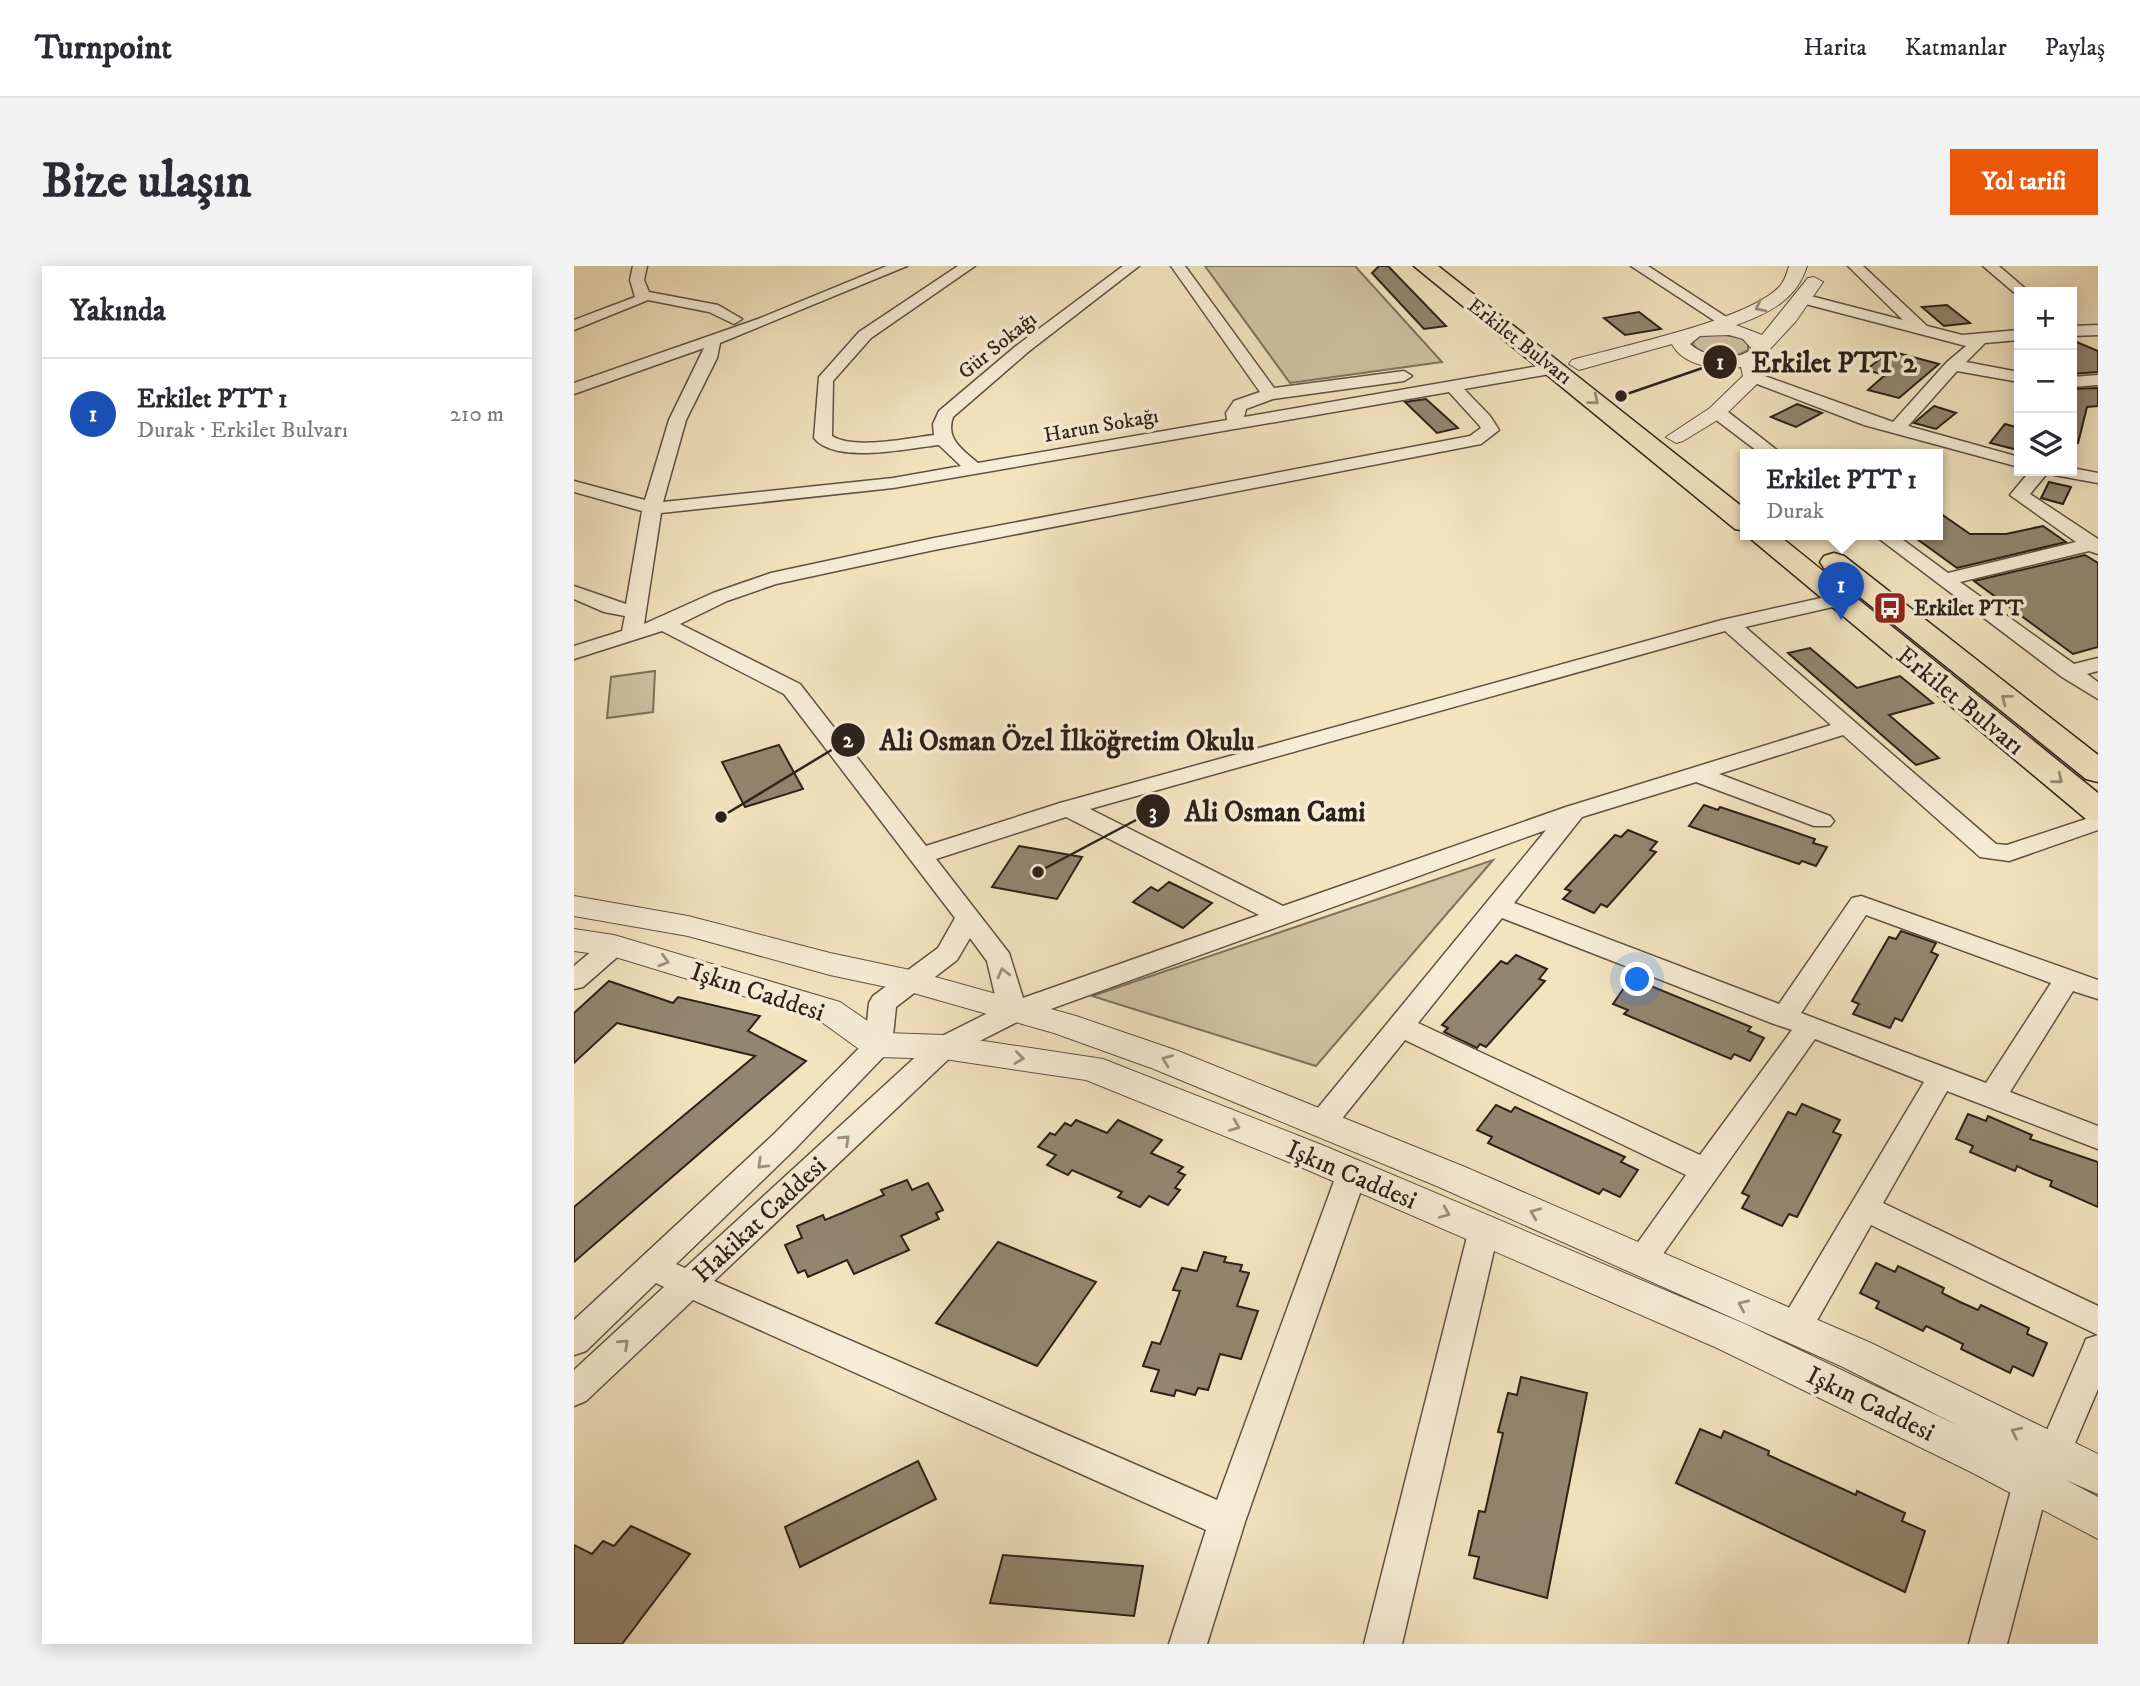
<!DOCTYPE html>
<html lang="tr">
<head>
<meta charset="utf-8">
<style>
	:root { --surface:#fff; --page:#f2f2f3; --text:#2b2b33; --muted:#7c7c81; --line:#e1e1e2; --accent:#ea580c }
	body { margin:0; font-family:"IM FELL DW Pica",serif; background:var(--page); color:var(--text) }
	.controls { position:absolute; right:21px; top:21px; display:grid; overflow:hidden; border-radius:0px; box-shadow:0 4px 18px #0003 }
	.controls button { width:63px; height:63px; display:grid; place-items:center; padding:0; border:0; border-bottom:2px solid var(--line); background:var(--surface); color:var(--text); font:35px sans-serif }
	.you { position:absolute; left:1064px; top:714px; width:24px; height:24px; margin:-18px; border:5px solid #fff; border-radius:50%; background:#1a73e8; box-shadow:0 0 0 10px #1a73e833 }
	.badge { display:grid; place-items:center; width:46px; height:46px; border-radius:50%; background:var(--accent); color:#fff; font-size:23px; font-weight:700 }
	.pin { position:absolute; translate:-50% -58px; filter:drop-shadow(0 2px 4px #0008) }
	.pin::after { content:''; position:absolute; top:37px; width:24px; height:21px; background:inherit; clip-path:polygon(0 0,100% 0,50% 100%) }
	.popup { position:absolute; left:1166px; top:183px; width:203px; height:91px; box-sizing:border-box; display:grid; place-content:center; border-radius:0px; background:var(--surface); filter:drop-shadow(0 2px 5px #0005); font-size:23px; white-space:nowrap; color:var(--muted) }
	.popup b { font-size:26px; color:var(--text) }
	.popup::after { content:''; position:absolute; left:50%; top:100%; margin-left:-14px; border:14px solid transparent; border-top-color:var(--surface) }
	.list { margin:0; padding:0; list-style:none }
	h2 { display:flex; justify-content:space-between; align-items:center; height:91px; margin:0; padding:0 28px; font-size:30px }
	h2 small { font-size:23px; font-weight:400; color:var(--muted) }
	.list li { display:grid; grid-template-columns:46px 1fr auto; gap:21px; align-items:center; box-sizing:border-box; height:112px; padding:0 28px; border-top:2px solid var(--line) }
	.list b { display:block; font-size:26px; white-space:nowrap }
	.list p { margin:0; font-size:23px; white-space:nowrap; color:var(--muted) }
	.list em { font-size:23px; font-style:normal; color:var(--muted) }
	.icon { flex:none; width:38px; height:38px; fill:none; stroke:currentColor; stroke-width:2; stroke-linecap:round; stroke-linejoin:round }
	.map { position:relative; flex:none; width:1524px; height:1378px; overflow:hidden; border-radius:0px }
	header { display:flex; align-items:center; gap:42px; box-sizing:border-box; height:98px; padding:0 35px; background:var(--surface); border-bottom:2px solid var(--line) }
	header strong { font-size:33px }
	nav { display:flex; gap:38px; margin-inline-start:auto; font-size:24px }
	.intro { display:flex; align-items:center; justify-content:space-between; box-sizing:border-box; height:168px; padding:0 42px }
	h1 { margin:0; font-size:49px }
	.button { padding:18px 32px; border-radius:0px; background:var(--accent); color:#fff; font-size:24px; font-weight:700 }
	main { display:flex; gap:42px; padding:0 42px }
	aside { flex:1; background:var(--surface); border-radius:0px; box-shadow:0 4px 18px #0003 }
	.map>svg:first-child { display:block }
</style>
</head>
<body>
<header>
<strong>Turnpoint</strong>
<nav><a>Harita</a><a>Katmanlar</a><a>Paylaş</a></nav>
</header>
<div class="intro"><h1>Bize ulaşın</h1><a class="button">Yol tarifi</a></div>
<main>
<aside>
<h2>Yakında<small></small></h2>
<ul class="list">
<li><span class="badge" style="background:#1a4fb4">1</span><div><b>Erkilet PTT 1</b><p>Durak · Erkilet Bulvarı</p></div><em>210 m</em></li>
</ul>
</aside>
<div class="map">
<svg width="1524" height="1378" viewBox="0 0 1524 1378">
	<rect width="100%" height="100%" fill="#f3e4c0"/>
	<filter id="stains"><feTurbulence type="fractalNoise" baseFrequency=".00286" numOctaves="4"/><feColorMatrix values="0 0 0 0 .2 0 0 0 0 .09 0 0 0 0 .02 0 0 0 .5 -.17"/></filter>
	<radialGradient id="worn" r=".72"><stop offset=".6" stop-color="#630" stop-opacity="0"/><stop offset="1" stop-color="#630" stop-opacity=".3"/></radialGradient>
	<g fill="#d1c3a4" stroke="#7e725e" stroke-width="2">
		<polygon points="631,0 781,0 868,96 716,117"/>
		<path d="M1147,68l20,4 7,6v6c-15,10 -42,9 -55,-5l1,-4 7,-5z"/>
		<polygon points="81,405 79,446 33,452 37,411"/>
		<polygon points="919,594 742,800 518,730"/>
	</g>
	<g fill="#938670" stroke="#2c2119" stroke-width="2">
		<polygon points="805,0 814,0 872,60 850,63 798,7"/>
		<polygon points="1373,39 1396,57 1370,60 1348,41"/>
		<polygon points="1065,46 1087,63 1051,69 1030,52"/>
		<polygon points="1498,74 1524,85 1524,106 1498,108"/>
		<polygon points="1316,85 1365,98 1325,132 1294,124 1311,109 1292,104"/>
		<polygon points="1524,122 1524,140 1513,141 1504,177 1498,176 1498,123"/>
		<polygon points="852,133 884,162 863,167 831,136"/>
		<polygon points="1223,138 1248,147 1222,161 1197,151"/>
		<polygon points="1360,140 1382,147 1362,163 1340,157"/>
		<polygon points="1431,158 1445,162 1445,176 1440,183 1416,177"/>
		<polygon points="1475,216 1497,221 1489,238 1467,232"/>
		<polygon points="1363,245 1396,268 1432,268 1469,260 1492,276 1383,302 1336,268 1363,268"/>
		<polygon points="1511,289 1524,297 1524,381 1499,388 1400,315"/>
		<polygon points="1236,382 1283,422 1326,410 1359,437 1315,449 1365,492 1342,499 1214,387"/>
		<polygon points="205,479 229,523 171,541 148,496"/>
		<polygon points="1130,539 1144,544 1146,541 1203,560 1241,573 1239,577 1253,581 1242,600 1228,595 1225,598 1115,560"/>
		<polygon points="1054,564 1083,576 1076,584 1082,586 1033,641 1027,638 1020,647 989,633 997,625 991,623 1041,569 1047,571"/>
		<polygon points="445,580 508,591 483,633 418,621"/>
		<polygon points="595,616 638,637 609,662 559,636 577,621 584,625"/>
		<polygon points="1327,665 1362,677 1357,686 1364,689 1328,755 1321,752 1316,762 1279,748 1285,738 1278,735 1315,671 1322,673"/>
		<polygon points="942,689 973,703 965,713 971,715 912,781 906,778 903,782 870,766 874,762 868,759 890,735 927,695 933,698"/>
		<polygon points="35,715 99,737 104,731 186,750 174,765 232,795 0,996 0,941 181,790 43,757 0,797 0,747"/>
		<polygon points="1054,716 1070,722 1072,718 1177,761 1174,765 1190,772 1176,795 1160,788 1157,793 1050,748 1054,744 1039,738"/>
		<polygon points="1228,838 1266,854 1259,866 1267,869 1223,951 1215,948 1208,960 1168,942 1175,930 1168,927 1214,846 1222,849"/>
		<polygon points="922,839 937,846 941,841 1051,891 1047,896 1064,904 1046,931 1029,923 1025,928 914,877 918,871 903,864"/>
		<polygon points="1394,848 1412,855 1414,850 1458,869 1456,873 1524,896 1524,941 1476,920 1478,915 1460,908 1443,900 1441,905 1396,886 1399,880 1382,873"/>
		<polygon points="502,854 533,867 544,854 588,874 577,887 609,901 604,906 611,909 601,922 606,924 594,939 575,930 566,941 544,931 548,926 498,904 494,909 473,899 482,889 464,881 476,867 481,869 491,857 497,860"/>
		<polygon points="333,914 338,924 354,917 369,944 362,947 365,953 327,970 335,984 280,1008 273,994 234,1011 231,1004 224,1007 211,979 228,972 223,960 249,949 251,954 268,947 310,929 307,924"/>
		<polygon points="424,976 522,1016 463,1100 362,1057"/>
		<polygon points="630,986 652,991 650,996 668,999 666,1005 675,1007 663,1040 684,1045 667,1093 646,1088 634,1124 624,1122 621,1129 602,1124 600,1130 577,1125 585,1104 569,1100 578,1076 586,1078 592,1063 606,1025 599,1024 608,1002 623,1005"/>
		<polygon points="1302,997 1321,1006 1324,1000 1370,1022 1368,1027 1386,1036 1404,1044 1407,1039 1455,1062 1453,1068 1473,1077 1459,1110 1439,1100 1436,1107 1387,1083 1389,1078 1371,1069 1352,1060 1349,1065 1302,1042 1305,1036 1286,1027"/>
		<polygon points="947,1111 1013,1127 973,1332 900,1312 905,1291 895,1289 905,1245 911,1246 929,1167 924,1166 934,1127 943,1129"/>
		<polygon points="1126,1163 1147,1172 1150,1165 1195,1185 1194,1189 1282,1229 1283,1225 1331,1247 1328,1255 1351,1265 1331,1326 1102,1217"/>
		<polygon points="344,1195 362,1233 226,1301 211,1261"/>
		<polygon points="57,1260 116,1288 48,1378 0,1378 0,1279 18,1288 29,1275 40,1280"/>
		<polygon points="429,1289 569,1300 560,1350 416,1337"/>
	</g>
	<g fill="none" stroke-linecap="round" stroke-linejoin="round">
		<defs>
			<g id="minor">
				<polygon points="59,0 73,0 70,14 75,26 144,39 168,53 160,58 135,46 74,34 0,64 0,54 61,31 56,14"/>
				<path d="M313,0h20l-187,77 -3,15 -31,62 -23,82 230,-24 68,-12 -22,-21c-30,3 -103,20 -125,-7l5,-61 40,-45 99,-66h17l-104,72 -38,43 -1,55c22,14 76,2 102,-1l-1,-11 6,-13 77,-65 107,-80h16l-111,86 -75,65c-8,22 10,33 25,46l249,-43 -1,-7 8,-12 26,-9 -89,-126h14l89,122 130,-17 8,5 -8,5 -131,18 -27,10 -2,8 312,-54 8,5 -8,5 -92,16 26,27 9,14 -18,14 -547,106 -158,34 -49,17 -47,23 120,60 126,162 134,-43 662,-183 117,-26 7,2 3,4 -3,4 -101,23 251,217 11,1 91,-30v15l-89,31 -29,-4 -137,-122 -124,39 111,42 4,5 -4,5h-16l-118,-44 -114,35 -68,86 265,101 73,-106 9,-2 237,84v19l-25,-8 -63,101 88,34v23l-151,-58 -64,112 215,103v29l-227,-110 -64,113 -12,4 -12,-4 -4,-10 4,-10 141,-236 -109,-43 -162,229 -11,4 -11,-4 -5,-9 60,-84 -281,-135 -73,91 -10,3 -10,-3 -5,-8 5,-8 234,-285 -523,189 -69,35 -240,227 503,219 120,-327 4,-8 11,-4 11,4 4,8 -122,349 -38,122h-38l37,-114 -513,-230 -107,101 -12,5v-36l90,-83 -8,-4 -70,68 -12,4v-35l200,-186 91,-92 4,-39 4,-7 65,-48 17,-30 -171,-224 -122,-63 -88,28v-13l48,-15 3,-15 -21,-4 -30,-13v-13l52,18 16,-93 -68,-19v-11l71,19 24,-80 35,-72 -130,46v-11l184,-64zM875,126l30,33 2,3 -11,8 -536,102 -163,35 -58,20 -69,31 17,-111 232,-25zM1151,365l106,94 -265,82 -283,99 -193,-97zM492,551l193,98 -236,83 -14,-45 -73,-94zM1292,649l185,68 -65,100 -185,-70zM928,652l272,106 18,6 -92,125 -282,-132zM396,672l17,23 11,47 -64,32 -249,228 -9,-4 118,-114 94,-98 4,-7 4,-38 61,-47z"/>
				<polygon points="1057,0 1074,0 1160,56 1152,61 1147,59"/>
				<polygon points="1274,0 1289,0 1353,60 1388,69 1445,64 1445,74 1411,77 1392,96 1445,106 1445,116 1383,105 1334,160 1445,191 1445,201 1290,159 1173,114 1173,108 1185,108 1319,156 1373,96 1392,80 1224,36 1221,33 1229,28 1329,54"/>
				<polygon points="1409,0 1425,0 1455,26 1443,29"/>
				<polygon points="1524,59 1524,69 1498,70 1498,60"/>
				<polygon points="1524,109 1524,119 1498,121 1498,111"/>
				<polygon points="1143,141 1149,142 1208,188 1187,188 1137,150 1135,146 1137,142"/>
				<polygon points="1498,202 1524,207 1524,217 1480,209 1477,205 1498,205"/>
				<polygon points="1456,205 1475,205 1456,228 1524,273 1524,288 1515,285 1386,316 1500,398 1524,392 1524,405 1513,408 1524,416 1524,433 1488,411 1299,268 1321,268 1374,307 1502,276 1436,229"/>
				<polygon points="40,671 49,674 53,680 49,686 9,721 0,723 0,700 31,674"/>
				<polygon points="910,951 921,954 925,963 828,1378 790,1378 895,963 899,954"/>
				<polygon points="1524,1069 1524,1123 1493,1196 1481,1201 1469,1196 1464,1185 1508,1083 1512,1073"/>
				<polygon points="1457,1201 1469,1206 1475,1217 1433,1378 1395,1378 1439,1217 1445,1206"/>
			</g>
			<g id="tertiary">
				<path d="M1215,0h18c-10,34 -40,48 -71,59l26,10 46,-57 6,-1 9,5 -27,39 -37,40 4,16 -3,4 -36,35 -41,25 -7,2 -10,-6 44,-29 33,-32 -2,-9c-23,4 -58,-1 -69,-23l-93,26 -10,-6 3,-4c49,-14 178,-40 208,-74 5,-6 7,-13 9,-20zM1155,69l14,4 9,10c-17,13 -46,9 -62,-5l10,-8z"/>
				<polygon points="0,630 114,650 256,687 336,704 502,750 604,785 891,901 1297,1077 1524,1188 1524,1228 1492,1214 1524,1231 1524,1273 1395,1205 1143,1082 722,899 512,814 370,793 304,791 292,788 242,752 38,690 0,685 0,663 40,669 266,736 311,767 370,769 529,793 748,879 1171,1058 1383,1159 1269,1101 865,921 580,803 480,767 336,726 256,709 114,670 0,650"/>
			</g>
			<g id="primary">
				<polygon points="840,0 864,0 1171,243 1171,265 1161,263"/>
				<polygon points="1171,268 1203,268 1524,527 1524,556 1512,553"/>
				<polygon points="1260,287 1270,290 1524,489 1524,516 1512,513 1250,302 1246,296 1250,290"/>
			</g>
		</defs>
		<use href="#minor" stroke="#5e5243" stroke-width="3"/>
		<use href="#tertiary" stroke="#5e5243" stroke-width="2"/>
		<use href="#primary" stroke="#2c2119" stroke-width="3"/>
		<use href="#minor" fill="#f7edd6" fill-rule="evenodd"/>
		<use href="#tertiary" fill="#f7edd6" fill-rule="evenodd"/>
		<use href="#primary" fill="#f3e4c0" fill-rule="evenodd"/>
	</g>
	<defs><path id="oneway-chevron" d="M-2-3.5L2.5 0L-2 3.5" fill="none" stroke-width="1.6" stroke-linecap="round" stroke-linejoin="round" transform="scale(1.75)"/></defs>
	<g stroke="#9c9181">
		<use href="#oneway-chevron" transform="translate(1186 41) rotate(153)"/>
		<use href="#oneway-chevron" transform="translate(90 695) rotate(17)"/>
		<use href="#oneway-chevron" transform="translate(429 707) rotate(-104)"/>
		<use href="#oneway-chevron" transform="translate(445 792) rotate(7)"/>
		<use href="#oneway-chevron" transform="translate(593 794) rotate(-159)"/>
		<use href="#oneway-chevron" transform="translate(661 860) rotate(22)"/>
		<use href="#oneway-chevron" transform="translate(271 874) rotate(-43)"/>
		<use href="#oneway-chevron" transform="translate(188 898) rotate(136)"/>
		<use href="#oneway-chevron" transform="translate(871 947) rotate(23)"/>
		<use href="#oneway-chevron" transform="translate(961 947) rotate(-157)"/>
		<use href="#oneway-chevron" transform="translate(1169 1039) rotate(-156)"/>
		<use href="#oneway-chevron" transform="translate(50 1078) rotate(-43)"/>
		<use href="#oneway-chevron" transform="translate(1442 1166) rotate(-154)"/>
	</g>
	<g stroke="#998c75">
		<use href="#oneway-chevron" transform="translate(1020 134) rotate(39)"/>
		<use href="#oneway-chevron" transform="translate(1432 433) rotate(-142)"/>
		<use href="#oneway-chevron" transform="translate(1484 513) rotate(39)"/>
	</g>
	<defs>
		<symbol id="bus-square" viewBox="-11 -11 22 22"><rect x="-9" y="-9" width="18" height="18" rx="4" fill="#8f2418" stroke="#f7edd6"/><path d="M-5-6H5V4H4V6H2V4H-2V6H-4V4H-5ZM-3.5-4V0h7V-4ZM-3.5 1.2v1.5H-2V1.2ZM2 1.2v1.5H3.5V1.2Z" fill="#fff"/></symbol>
	</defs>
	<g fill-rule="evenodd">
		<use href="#bus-square" x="1297" y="323" width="38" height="38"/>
	</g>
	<g text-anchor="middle" stroke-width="7" stroke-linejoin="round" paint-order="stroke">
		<g font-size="21" fill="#2c2119" stroke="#f7edd6">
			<text transform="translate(946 75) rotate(38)" y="7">Erkilet Bulvarı</text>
			<text transform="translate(423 79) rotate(-39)" y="7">Gür Sokağı</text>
			<text transform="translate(527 159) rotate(-10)" y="7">Harun Sokağı</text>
		</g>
		<g font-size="21" font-weight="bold" fill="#2c2119" stroke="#f7edd6" text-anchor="start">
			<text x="1340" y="349">Erkilet PTT</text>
		</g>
		<g font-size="26" fill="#2c2119" stroke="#f7edd6">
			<text transform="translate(1387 434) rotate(39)" y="9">Erkilet Bulvarı</text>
			<text transform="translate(184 725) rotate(18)" y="9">Işkın Caddesi</text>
			<text transform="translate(778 908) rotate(23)" y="9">Işkın Caddesi</text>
			<text transform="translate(185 953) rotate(-43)" y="9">Hakikat Caddesi</text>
			<text transform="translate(1297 1137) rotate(26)" y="9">Işkın Caddesi</text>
		</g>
	</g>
	<path fill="none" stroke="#2c2119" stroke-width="2.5" d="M1047 130L1146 96M147 551L274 474M464 606L579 545"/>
	<g fill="#2c2119" stroke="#f7edd6" stroke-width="2.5">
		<circle cx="1047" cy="130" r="7"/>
		<circle cx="147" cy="551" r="7"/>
		<circle cx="464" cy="606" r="7"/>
		<circle cx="1146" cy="96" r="18"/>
		<circle cx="274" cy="474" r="18"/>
		<circle cx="579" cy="545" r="18"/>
	</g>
	<g font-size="21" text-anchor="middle" font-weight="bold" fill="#fff">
		<text x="1146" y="103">1</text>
		<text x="274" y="481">2</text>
		<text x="579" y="553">3</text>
	</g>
	<g font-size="28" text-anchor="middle" font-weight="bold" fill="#2c2119" stroke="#f7edd6" stroke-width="7" stroke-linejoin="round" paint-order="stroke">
		<text x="1260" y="106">Erkilet PTT 2</text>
		<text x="493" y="484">Ali Osman Özel İlköğretim Okulu</text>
		<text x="701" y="555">Ali Osman Cami</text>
	</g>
	<rect width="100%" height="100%" filter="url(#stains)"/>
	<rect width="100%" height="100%" fill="url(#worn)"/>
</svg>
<div class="controls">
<button>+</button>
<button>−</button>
<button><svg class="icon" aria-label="layers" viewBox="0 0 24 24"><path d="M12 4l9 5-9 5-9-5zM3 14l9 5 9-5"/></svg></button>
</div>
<div class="you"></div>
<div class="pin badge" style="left:1267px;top:354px;background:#1a4fb4">1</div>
<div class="popup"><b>Erkilet PTT 1</b>Durak</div>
</div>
</main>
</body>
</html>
